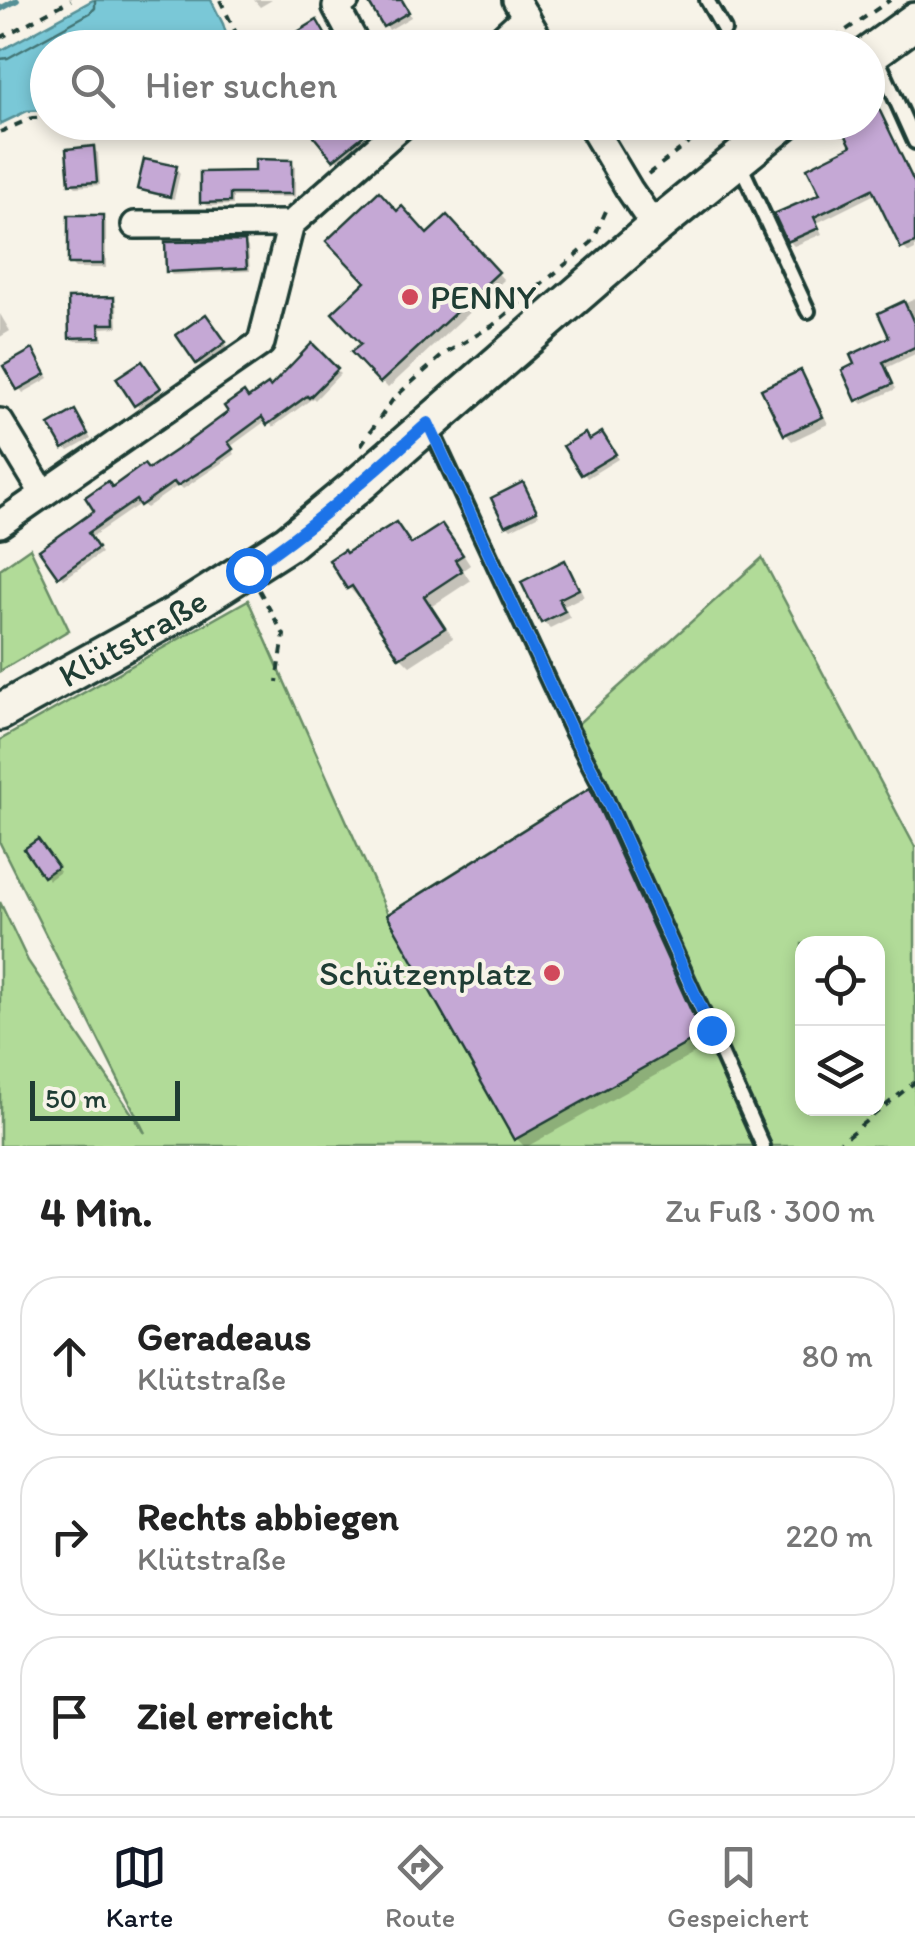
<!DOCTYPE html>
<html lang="de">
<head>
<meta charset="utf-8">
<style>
	:root { --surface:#fff; --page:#f6f6f6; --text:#222; --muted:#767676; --line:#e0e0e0; --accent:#111827 }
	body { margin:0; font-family:Itim,sans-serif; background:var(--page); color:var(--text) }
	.controls { position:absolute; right:30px; bottom:30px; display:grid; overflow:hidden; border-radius:20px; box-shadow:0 5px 15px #0003 }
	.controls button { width:90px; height:90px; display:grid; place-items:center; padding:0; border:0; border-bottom:2px solid var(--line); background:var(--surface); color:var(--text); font:50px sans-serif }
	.scale { position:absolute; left:30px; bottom:25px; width:150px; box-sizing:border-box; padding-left:10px; border:5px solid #1f3d34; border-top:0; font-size:28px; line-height:35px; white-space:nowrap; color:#1f3d34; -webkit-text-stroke:8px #f7f3e8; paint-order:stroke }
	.stop { position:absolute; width:30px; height:30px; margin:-22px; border:8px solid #1a73e8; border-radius:50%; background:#fff }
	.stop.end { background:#1a73e8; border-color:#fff; box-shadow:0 2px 10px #0008 }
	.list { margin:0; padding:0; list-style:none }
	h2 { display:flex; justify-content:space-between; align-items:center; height:130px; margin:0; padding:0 40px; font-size:42px }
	h2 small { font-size:32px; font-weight:400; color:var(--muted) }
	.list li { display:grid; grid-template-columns:65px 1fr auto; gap:30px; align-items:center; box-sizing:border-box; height:160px; margin:0 20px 20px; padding:0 20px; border:2px solid var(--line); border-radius:40px }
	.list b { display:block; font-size:38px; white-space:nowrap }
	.list p { margin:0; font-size:32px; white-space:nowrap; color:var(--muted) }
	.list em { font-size:32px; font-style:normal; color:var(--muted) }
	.icon { flex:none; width:55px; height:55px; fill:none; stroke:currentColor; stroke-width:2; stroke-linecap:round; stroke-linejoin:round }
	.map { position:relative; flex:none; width:915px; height:1146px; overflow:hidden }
	.search { position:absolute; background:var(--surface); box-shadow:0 5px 15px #0003; left:30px; right:30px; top:30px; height:110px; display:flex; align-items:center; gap:25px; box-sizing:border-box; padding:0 35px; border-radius:55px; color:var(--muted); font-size:38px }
	.sheet { height:670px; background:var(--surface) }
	nav { display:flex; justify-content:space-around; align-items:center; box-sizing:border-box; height:140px; border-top:2px solid var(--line); background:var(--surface); font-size:28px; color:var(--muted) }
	nav a { display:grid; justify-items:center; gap:5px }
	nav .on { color:var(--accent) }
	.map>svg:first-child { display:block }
</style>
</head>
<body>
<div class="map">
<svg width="915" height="1146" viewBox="0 0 915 1146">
	<rect width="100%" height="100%" fill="#f7f3e8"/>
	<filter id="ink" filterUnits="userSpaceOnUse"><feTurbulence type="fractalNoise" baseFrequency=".01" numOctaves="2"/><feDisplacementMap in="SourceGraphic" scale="20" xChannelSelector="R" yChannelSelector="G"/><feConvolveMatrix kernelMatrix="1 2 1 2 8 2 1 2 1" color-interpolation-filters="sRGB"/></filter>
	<g filter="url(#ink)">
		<g fill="#b1db98" stroke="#688c66" stroke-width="2.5" fill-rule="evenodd">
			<polygon points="30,548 69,630 0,671 0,569"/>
			<path d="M762,558l153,289v299h-915v-244l28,59 117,172 -145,-290v-103l248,-140 140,314 210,-131 -27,-53zM802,944h76v164h-76z"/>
		</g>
		<polygon fill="#7ac8d7" stroke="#569096" stroke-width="2.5" points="93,0 211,0 223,24 230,47 48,48 47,110 27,111 0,124 0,51"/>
		<g fill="#0003">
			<polygon points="254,0 272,0 260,7"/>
			<polygon points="370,0 402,0 411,17 389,30"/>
			<polygon points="872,99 877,104 915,182 915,250 909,253 904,248 877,193 817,223 822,234 794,246 789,241 854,148 868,122 868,101"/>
			<polygon points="350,122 365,141 339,162 335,158"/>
			<polygon points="93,149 98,153 100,185 76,187 71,183"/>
			<polygon points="291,162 295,166 295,197 233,197 233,205 207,206 203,202 257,173"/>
			<polygon points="176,169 180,173 174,199 144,192 140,188"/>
			<polygon points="397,214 427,237 447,218 504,280 388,388 355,352 364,344 368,282"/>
			<polygon points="102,218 106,222 106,268 75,268 70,263"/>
			<polygon points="244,243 248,247 250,271 172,275 168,271"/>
			<polygon points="113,299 117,304 118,327 102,328 103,341 75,341 71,337"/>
			<polygon points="915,299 915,354 886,368 896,389 863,404 858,399 858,365 892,338 881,314"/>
			<polygon points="0,314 10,331 0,337"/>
			<polygon points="210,321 229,348 202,366 198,362"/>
			<polygon points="312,347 340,374 315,400 313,398 273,427 267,420 230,447 235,454 183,489 179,485 146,508 141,503 90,538 101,553 64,579 60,575 43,551 97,511 112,489 149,472 249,401 270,390"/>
			<polygon points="36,356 49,378 23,393 6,367"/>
			<polygon points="146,368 163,393 140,408 136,404"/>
			<polygon points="800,373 807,380 828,424 792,441 786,434"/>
			<polygon points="79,417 91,439 69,451 65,447"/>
			<polygon points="606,439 618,459 587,478 567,447"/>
			<polygon points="522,485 539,515 511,529 507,525"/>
			<polygon points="396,525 413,546 442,527 451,536 470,565 463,570 470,581 432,606 453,638 410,666 401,657 361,595 358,597 349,588 347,556"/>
			<polygon points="565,563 571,570 584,596 564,606 570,618 550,628 543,621"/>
			<polygon points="590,791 599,800 710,1045 528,1146 524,1146 516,1138"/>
			<polygon points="42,846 60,872 49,880 27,850"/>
		</g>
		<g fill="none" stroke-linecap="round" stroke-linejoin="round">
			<polyline stroke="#437575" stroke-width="2.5" points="0,59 8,58 90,13 95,8 95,0"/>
			<polyline stroke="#569096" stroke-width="6" points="0,9 17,0"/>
		</g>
		<g fill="#c5a8d5" stroke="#1f3d34" stroke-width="2.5">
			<polygon points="367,0 402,0 409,12 383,27"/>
			<polygon points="317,20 333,48 271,48"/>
			<polygon points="868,86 915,184 915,243 901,249 872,189 814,217 819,228 787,242 774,214 820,194 807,168 851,146 839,122 868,122"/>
			<polygon points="332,122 352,122 363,136 333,160 314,137"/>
			<polygon points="94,146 97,182 69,184 66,149"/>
			<polygon points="144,159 177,166 170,197 137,189"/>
			<polygon points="255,159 292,160 292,194 230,194 230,202 200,203 200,172 255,171"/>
			<polygon points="379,191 397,211 402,206 427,234 447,215 499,272 380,383 351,352 361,344 332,313 365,282 326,241"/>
			<rect x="68" y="215" width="35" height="49"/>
			<polygon points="245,241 247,268 166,272 165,242"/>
			<polygon points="114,297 115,324 99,324 100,337 69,338 68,298"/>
			<polygon points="904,301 915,325 915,347 883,362 893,384 856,401 842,370 854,364 850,355 889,337 878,313"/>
			<polygon points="206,314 226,342 196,364 176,335"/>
			<polygon points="312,343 338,369 309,398 307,396 267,425 262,417 228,442 233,449 211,465 177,486 174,482 140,506 136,500 88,533 98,548 58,577 39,550 94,511 85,497 108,481 112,487 144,464 148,469 182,446 228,412 224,406 244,392 248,398 268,384 270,387"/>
			<polygon points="33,349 46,374 17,390 3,366"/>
			<polygon points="142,361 161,388 134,406 116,378"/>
			<polygon points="801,370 823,417 784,435 761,389"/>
			<polygon points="75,410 88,434 63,449 49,425"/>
			<polygon points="602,432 616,454 581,475 563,446 585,433 589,440"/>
			<polygon points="523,482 537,511 505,526 491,498"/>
			<polygon points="396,522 411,544 442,524 463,555 455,560 462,571 424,596 445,628 399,658 352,586 347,589 329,560 344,550 346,553"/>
			<polygon points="565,560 579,589 559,599 565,611 541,623 521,582"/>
			<polygon points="590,788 702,1035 514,1140 387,915"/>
			<polygon points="38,839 58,867 43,877 24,849"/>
		</g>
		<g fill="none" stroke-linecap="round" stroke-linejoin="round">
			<defs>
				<g id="lane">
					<polyline points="707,0 724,30"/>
					<polyline points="875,53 915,142"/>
					<polyline points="739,162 808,311"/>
					<polyline points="430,427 571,730 599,783 763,1146"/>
				</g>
				<g id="street">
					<polyline points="346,0 336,7 358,48"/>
					<polyline points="516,0 544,48"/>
					<polyline points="491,48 526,16"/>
					<polyline points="589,122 629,189 655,227"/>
					<polyline points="135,225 291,224"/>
					<polyline points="0,422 43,493"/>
					<polyline points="0,524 261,343 291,224 406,122"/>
				</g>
				<g id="secondary">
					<polyline points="868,55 915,21"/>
					<path id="s1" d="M0,712l175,-97 113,-72 74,-61 293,-255 129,-105"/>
				</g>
			</defs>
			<use href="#lane" stroke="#1f3d34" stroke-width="20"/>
			<use href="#street" stroke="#1f3d34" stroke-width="32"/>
			<use href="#secondary" stroke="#1f3d34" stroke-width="42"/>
			<g stroke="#1f3d34" stroke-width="4" stroke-dasharray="8 8" stroke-linecap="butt">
				<polyline points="220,0 238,37 241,48"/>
				<polyline points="0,38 71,0"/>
				<polyline points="820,48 890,0"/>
				<polyline points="0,132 32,118 48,117"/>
				<polyline points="648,174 716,122"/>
				<polyline points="361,445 394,398 444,354 492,326 592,242 606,211"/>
				<polyline points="259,590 284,635 277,682"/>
				<polyline points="835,1146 915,1082"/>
			</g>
			<use href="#lane" stroke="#f7f3e8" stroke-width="12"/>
			<use href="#street" stroke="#f7f3e8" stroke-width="25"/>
			<use href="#secondary" stroke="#f7f3e8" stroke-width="35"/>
		</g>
	</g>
	<g fill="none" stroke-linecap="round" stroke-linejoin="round" filter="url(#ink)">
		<path stroke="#1a73e8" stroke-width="12" d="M248,570c65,-43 122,-95 180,-147l143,307 28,53 112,247"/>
	</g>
	<g fill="#d1495b" stroke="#f7f3e8" stroke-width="4">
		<circle cx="410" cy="297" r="10"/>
		<circle cx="552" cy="973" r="10"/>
	</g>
	<g text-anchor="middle" stroke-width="8" stroke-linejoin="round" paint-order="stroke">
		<g font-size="35" fill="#1f3d34" stroke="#f7f3e8" text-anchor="start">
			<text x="430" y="309">PENNY</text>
			<text x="532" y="985" text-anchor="end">Schützenplatz</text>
		</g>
		<g font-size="35" fill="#1f3d34" stroke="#f7f3e8">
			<text dy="12" stroke="none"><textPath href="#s1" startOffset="152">Klütstraße</textPath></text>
		</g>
	</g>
</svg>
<div class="controls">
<button><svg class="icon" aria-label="locate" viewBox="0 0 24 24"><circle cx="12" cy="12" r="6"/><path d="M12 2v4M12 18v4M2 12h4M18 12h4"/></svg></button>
<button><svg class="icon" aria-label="layers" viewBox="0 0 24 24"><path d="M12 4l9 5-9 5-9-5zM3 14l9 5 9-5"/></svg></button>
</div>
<div class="scale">50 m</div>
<div class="stop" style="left:248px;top:570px"></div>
<div class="stop end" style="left:711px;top:1030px"></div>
<div class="search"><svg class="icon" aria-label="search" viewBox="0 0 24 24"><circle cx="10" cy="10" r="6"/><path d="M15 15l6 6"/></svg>Hier suchen</div>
</div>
<section class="sheet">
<h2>4 Min.<small>Zu Fuß · 300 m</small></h2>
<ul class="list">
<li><svg class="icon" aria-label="ahead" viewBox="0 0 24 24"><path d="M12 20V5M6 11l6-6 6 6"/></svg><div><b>Geradeaus</b><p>Klütstraße</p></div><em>80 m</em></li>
<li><svg class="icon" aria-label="right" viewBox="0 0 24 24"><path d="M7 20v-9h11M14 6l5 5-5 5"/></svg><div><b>Rechts abbiegen</b><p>Klütstraße</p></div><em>220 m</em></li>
<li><svg class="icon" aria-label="arrive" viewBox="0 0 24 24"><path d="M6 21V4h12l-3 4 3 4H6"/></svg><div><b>Ziel erreicht</b></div></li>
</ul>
</section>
<nav>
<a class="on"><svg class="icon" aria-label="map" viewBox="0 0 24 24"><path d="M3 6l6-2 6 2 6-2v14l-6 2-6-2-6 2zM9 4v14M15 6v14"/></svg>Karte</a>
<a><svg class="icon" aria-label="directions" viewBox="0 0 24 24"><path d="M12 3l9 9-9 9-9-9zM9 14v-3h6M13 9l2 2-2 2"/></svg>Route</a>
<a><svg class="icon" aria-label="saved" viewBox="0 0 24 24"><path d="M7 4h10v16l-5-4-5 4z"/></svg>Gespeichert</a>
</nav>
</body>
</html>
